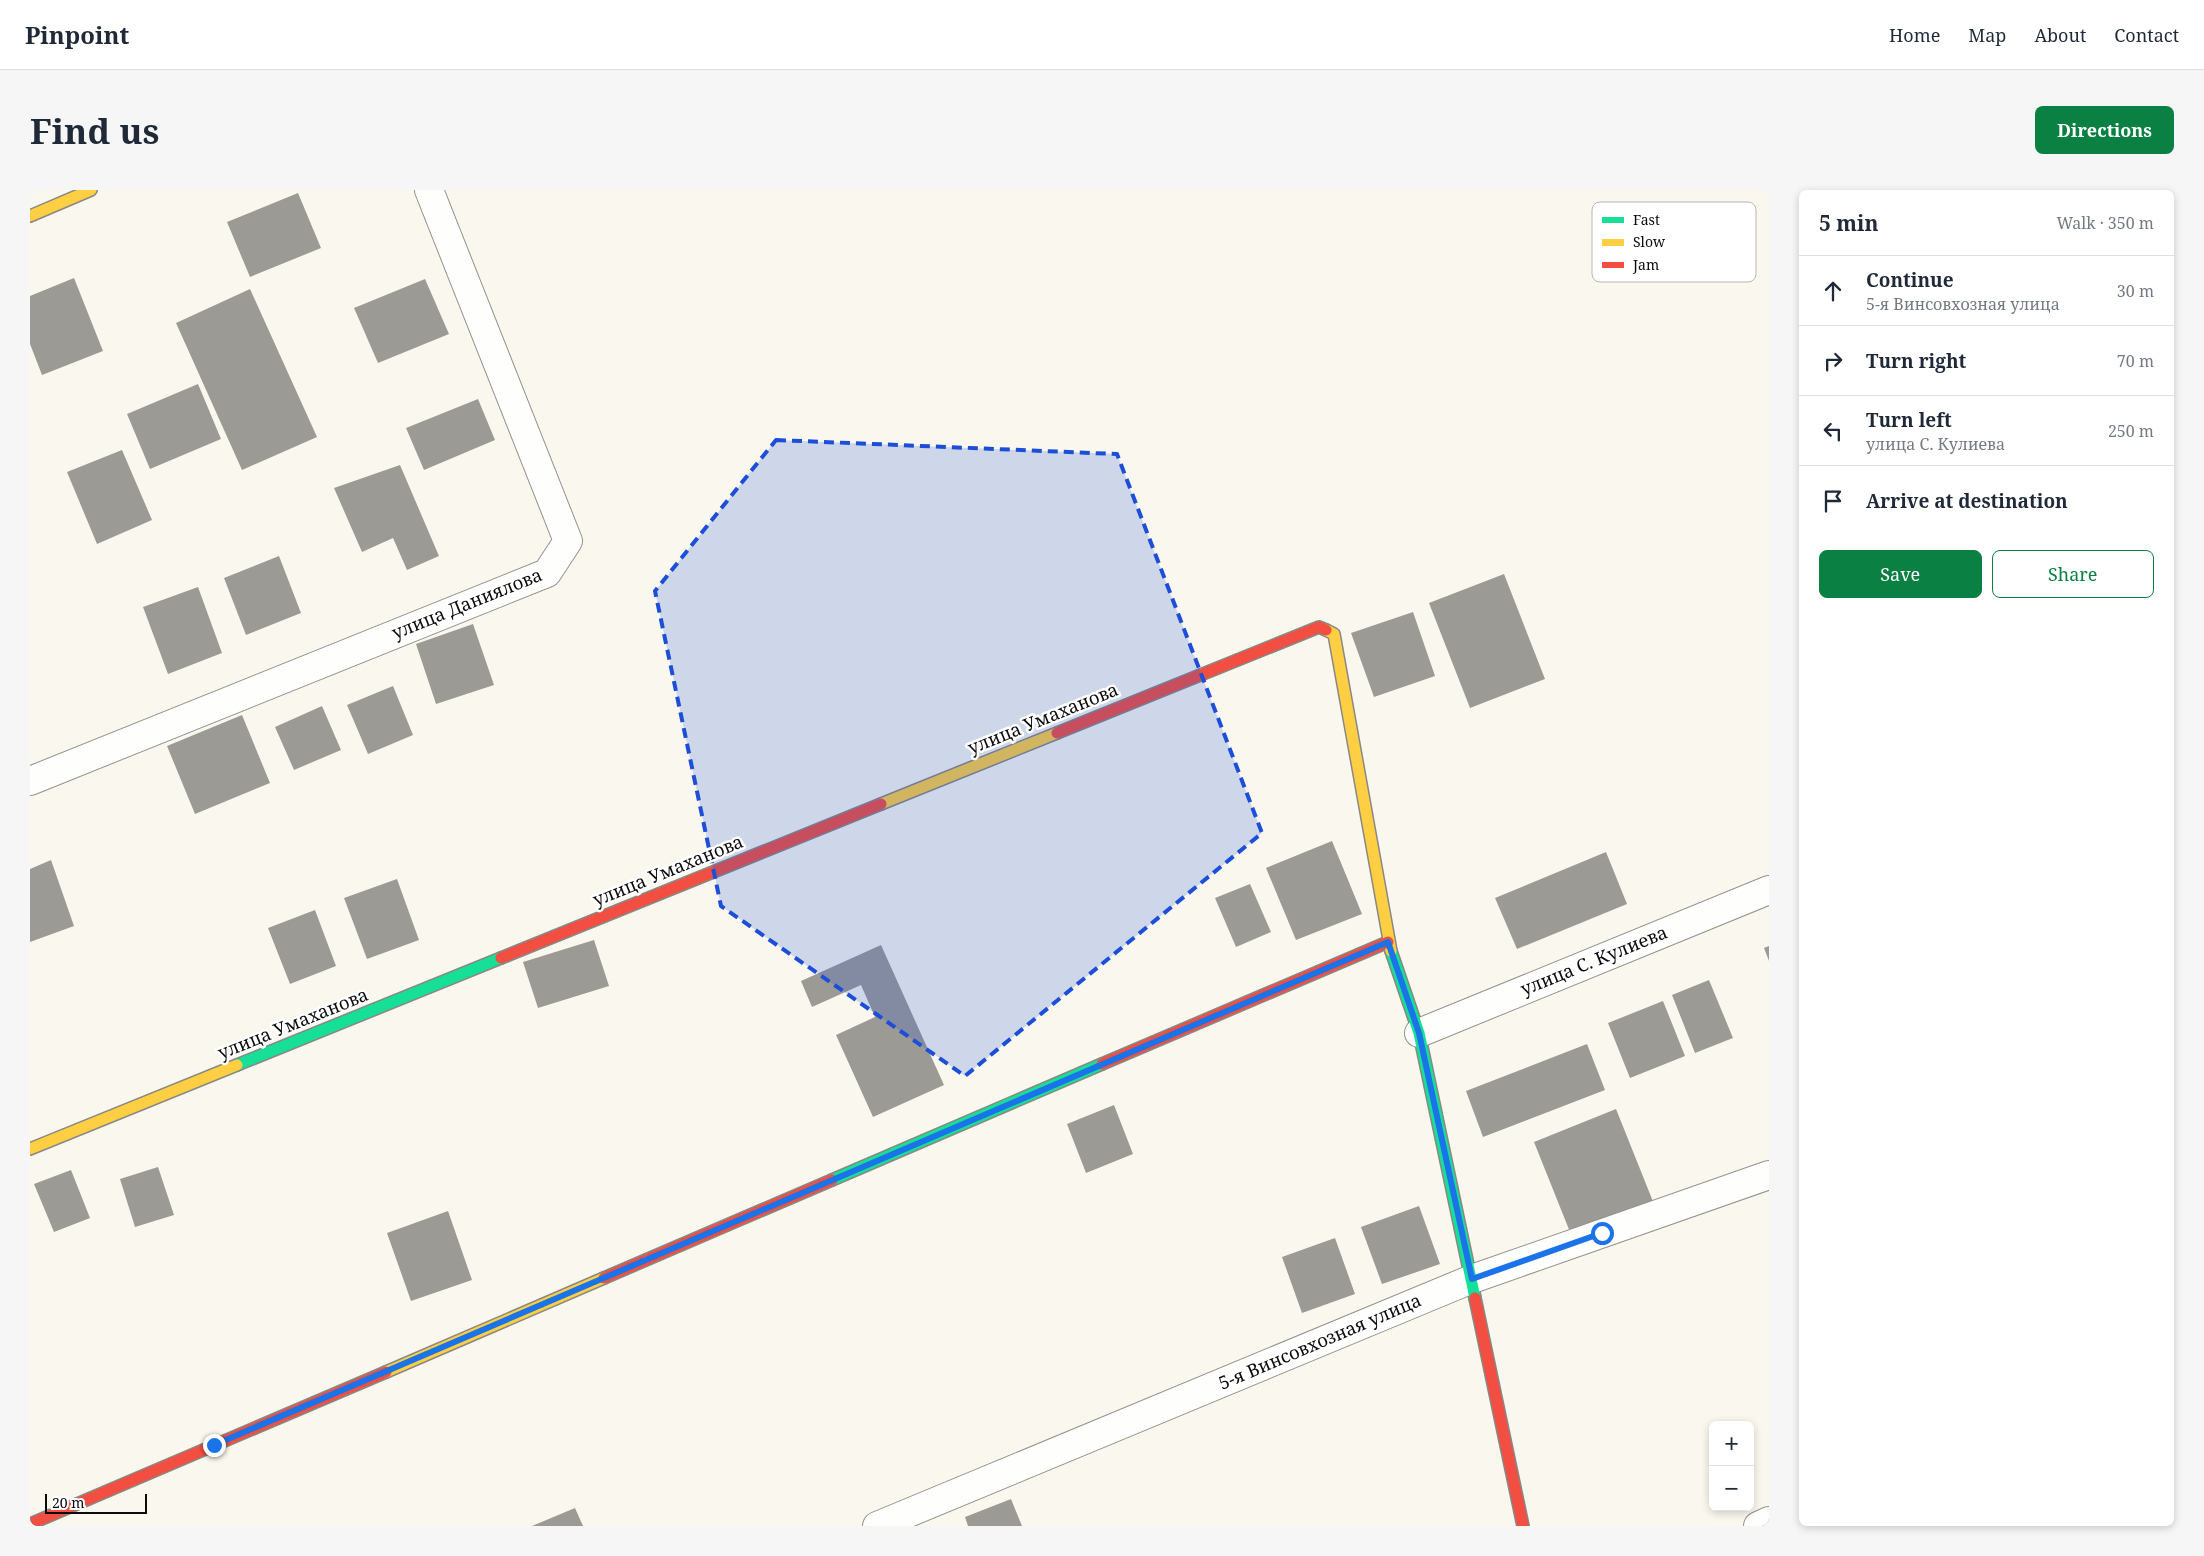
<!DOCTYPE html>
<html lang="en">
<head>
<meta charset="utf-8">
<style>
	:root { --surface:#fff; --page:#f6f6f7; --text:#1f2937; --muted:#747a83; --line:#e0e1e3; --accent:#0b8043 }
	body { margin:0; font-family:"Noto Serif",serif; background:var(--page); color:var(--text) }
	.controls { position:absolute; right:15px; bottom:15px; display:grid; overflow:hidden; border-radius:8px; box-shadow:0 2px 8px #0003 }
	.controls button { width:45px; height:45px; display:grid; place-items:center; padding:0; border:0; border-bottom:1px solid var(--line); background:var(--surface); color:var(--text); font:25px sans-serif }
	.scale { position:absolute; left:15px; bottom:12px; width:102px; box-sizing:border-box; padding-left:5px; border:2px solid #0b0b0b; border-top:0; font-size:14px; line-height:18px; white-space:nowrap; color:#0b0b0b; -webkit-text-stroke:4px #fff; paint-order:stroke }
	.stop { position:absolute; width:15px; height:15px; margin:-11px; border:4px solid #1a73e8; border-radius:50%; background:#fff }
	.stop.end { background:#1a73e8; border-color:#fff; box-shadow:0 1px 5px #0008 }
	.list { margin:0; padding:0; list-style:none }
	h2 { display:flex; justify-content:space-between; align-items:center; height:65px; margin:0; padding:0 20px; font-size:21px }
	h2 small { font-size:16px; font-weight:400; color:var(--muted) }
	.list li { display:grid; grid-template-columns:32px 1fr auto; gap:15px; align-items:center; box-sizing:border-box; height:70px; padding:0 20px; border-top:1px solid var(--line) }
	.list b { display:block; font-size:19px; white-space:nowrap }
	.list p { margin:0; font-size:16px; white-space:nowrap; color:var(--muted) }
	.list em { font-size:16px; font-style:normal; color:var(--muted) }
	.actions { display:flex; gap:10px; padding:15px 20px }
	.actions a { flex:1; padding:11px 0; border:1px solid var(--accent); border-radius:8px; text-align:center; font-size:18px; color:var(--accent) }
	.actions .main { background:var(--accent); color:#fff }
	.icon { flex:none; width:28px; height:28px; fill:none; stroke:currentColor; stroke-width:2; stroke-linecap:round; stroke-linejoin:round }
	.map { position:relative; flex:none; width:1739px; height:1336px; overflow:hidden; border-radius:8px }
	header { display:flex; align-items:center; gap:30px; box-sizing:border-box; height:70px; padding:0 25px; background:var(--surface); border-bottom:1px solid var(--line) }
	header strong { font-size:24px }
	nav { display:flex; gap:28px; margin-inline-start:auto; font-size:18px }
	.intro { display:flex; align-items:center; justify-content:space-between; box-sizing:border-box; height:120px; padding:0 30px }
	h1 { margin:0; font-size:35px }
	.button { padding:12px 22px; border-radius:8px; background:var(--accent); color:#fff; font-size:18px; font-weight:700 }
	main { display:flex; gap:30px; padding:0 30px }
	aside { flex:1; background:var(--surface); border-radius:8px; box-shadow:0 2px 8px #0003 }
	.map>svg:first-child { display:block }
</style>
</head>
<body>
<header>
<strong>Pinpoint</strong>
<nav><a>Home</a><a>Map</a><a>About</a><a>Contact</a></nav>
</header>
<div class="intro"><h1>Find us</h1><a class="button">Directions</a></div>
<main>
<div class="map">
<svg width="1739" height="1336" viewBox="0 0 1739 1336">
	<rect width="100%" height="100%" fill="#faf8ee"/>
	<g fill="#9c9a95">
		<polygon points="268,3 291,58 220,87 197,32"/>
		<polygon points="44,88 73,161 12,185 0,154 0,106"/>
		<polygon points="395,89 419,144 348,173 324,118"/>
		<polygon points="220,99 287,247 212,280 146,133"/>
		<polygon points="168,194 191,249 120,279 97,224"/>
		<polygon points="448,209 465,250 394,280 376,238"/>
		<polygon points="92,260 122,330 67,354 37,282"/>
		<polygon points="370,275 409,366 377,380 363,348 332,362 304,298"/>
		<polygon points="249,366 271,423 216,445 194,388"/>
		<polygon points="1474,384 1515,489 1440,518 1399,413"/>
		<polygon points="168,397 192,463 138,484 113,417"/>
		<polygon points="1383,422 1405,486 1344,507 1321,443"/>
		<polygon points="443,434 464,495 406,514 386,454"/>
		<polygon points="363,496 383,545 338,564 317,515"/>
		<polygon points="292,516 311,560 264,580 245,537"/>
		<polygon points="212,525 240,593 165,624 137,556"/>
		<polygon points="1302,651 1332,724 1266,750 1236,678"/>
		<polygon points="1576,662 1597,714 1487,759 1465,708"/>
		<polygon points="21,670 44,736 0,752 0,679"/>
		<polygon points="367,689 389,750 337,769 314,708"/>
		<polygon points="1220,694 1241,742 1206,757 1185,708"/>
		<polygon points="285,720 306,776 260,794 238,738"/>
		<polygon points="564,750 579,796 508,818 493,772"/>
		<polygon points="851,755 914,895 843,927 806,845 845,827 831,795 782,817 771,791"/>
		<polygon points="1739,756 1739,771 1734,758"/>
		<polygon points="1679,790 1703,848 1665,863 1642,805"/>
		<polygon points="1633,811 1655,866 1600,888 1578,833"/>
		<polygon points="1557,854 1575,900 1453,947 1436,901"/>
		<polygon points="1084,915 1103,964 1056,983 1037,934"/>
		<polygon points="1586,919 1624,1014 1542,1047 1504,952"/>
		<polygon points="128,977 144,1025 105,1037 90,989"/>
		<polygon points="41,980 60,1028 24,1042 4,994"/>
		<polygon points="1389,1016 1410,1074 1352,1094 1331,1037"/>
		<polygon points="418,1021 442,1090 381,1111 357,1043"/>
		<polygon points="1305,1048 1325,1104 1272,1123 1252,1067"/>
		<polygon points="981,1309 992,1336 938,1336 935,1327"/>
		<polygon points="545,1318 553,1336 502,1336"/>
	</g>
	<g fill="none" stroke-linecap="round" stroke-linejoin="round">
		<defs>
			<g id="street">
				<polyline points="0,591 517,383 538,351 399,0"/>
				<polyline points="1389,843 1739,700"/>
				<polyline points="847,1336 1442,1089 1739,985"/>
				<polyline points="1728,1336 1739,1331"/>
			</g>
			<g id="fast">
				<polyline points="1361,761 1389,843 1445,1108"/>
				<polyline points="207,875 471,768"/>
				<polyline points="802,990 1072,874"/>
			</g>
			<g id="slow">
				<polyline points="0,26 61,0"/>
				<polyline points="1296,440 1304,444 1361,761"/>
				<polyline points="851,614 1027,543"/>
				<polyline points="0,959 207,875"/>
				<polyline points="356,1182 574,1088"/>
			</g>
			<g id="jam">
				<polyline points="1027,543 1289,437 1296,440"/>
				<polyline points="471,768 851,614"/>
				<polyline points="1072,874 1358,752"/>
				<polyline points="574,1088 802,990"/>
				<polyline points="1445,1108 1493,1336"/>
				<polyline points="0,1334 356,1182"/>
			</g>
		</defs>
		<use href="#street" stroke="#93928d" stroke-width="30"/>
		<use href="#fast" stroke="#898884" stroke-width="14"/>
		<use href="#slow" stroke="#898884" stroke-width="14"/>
		<use href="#jam" stroke="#898884" stroke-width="14"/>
		<use href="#street" stroke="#fefefc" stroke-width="28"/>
		<use href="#fast" stroke="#16e098" stroke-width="11"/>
		<use href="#slow" stroke="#ffcf43" stroke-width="11"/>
		<use href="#jam" stroke="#f24e42" stroke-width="11"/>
	</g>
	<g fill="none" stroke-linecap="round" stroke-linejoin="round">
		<polyline stroke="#1a73e8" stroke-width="6" points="184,1255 1358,752 1389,843 1442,1089 1572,1043"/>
	</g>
	<path fill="#1d4ed8" fill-opacity="0.2" stroke="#1d4ed8" stroke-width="4" stroke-dasharray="10 6" stroke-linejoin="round" d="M746,250l341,14 145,379 -297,243 -244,-170 -66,-315z"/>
	<g text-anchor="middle" stroke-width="5" stroke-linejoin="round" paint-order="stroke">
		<g font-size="18" fill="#0b0b0b" stroke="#fff">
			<text transform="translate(437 414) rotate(-22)" y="6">улица Даниялова</text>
			<text transform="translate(1013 529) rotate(-22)" y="6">улица Умаханова</text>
			<text transform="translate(638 681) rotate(-22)" y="6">улица Умаханова</text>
			<text transform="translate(1564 771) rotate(-22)" y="6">улица С. Кулиева</text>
			<text transform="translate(263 834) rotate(-22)" y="6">улица Умаханова</text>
			<text transform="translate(1290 1152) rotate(-23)" y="6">5-я Винсовхозная улица</text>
		</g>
	</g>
	<rect x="1562" y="12" width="164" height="80" rx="8" fill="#fff" stroke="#b6b6b6" stroke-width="1"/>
	<rect x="1572" y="27" width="22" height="6" fill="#16e098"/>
	<rect x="1572" y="49" width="22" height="7" fill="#ffcf43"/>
	<rect x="1572" y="72" width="22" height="6" fill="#f24e42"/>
	<g font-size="14" fill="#0b0b0b">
		<text x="1603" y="35">Fast</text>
		<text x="1603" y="57">Slow</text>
		<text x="1603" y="80">Jam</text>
	</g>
</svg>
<div class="controls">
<button>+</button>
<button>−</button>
</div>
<div class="scale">20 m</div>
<div class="stop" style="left:1572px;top:1043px"></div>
<div class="stop end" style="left:184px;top:1255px"></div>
</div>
<aside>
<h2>5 min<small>Walk · 350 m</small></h2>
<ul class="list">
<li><svg class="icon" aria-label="ahead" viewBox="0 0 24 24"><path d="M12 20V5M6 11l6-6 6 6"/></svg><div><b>Continue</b><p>5-я Винсовхозная улица</p></div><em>30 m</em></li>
<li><svg class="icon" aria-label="right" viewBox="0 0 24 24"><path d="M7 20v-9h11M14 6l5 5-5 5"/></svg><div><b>Turn right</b></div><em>70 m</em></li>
<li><svg class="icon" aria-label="left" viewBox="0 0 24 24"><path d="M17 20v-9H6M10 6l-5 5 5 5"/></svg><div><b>Turn left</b><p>улица С. Кулиева</p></div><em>250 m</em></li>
<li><svg class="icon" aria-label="arrive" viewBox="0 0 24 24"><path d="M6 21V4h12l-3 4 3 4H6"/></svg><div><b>Arrive at destination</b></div></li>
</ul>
<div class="actions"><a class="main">Save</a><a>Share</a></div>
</aside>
</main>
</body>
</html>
